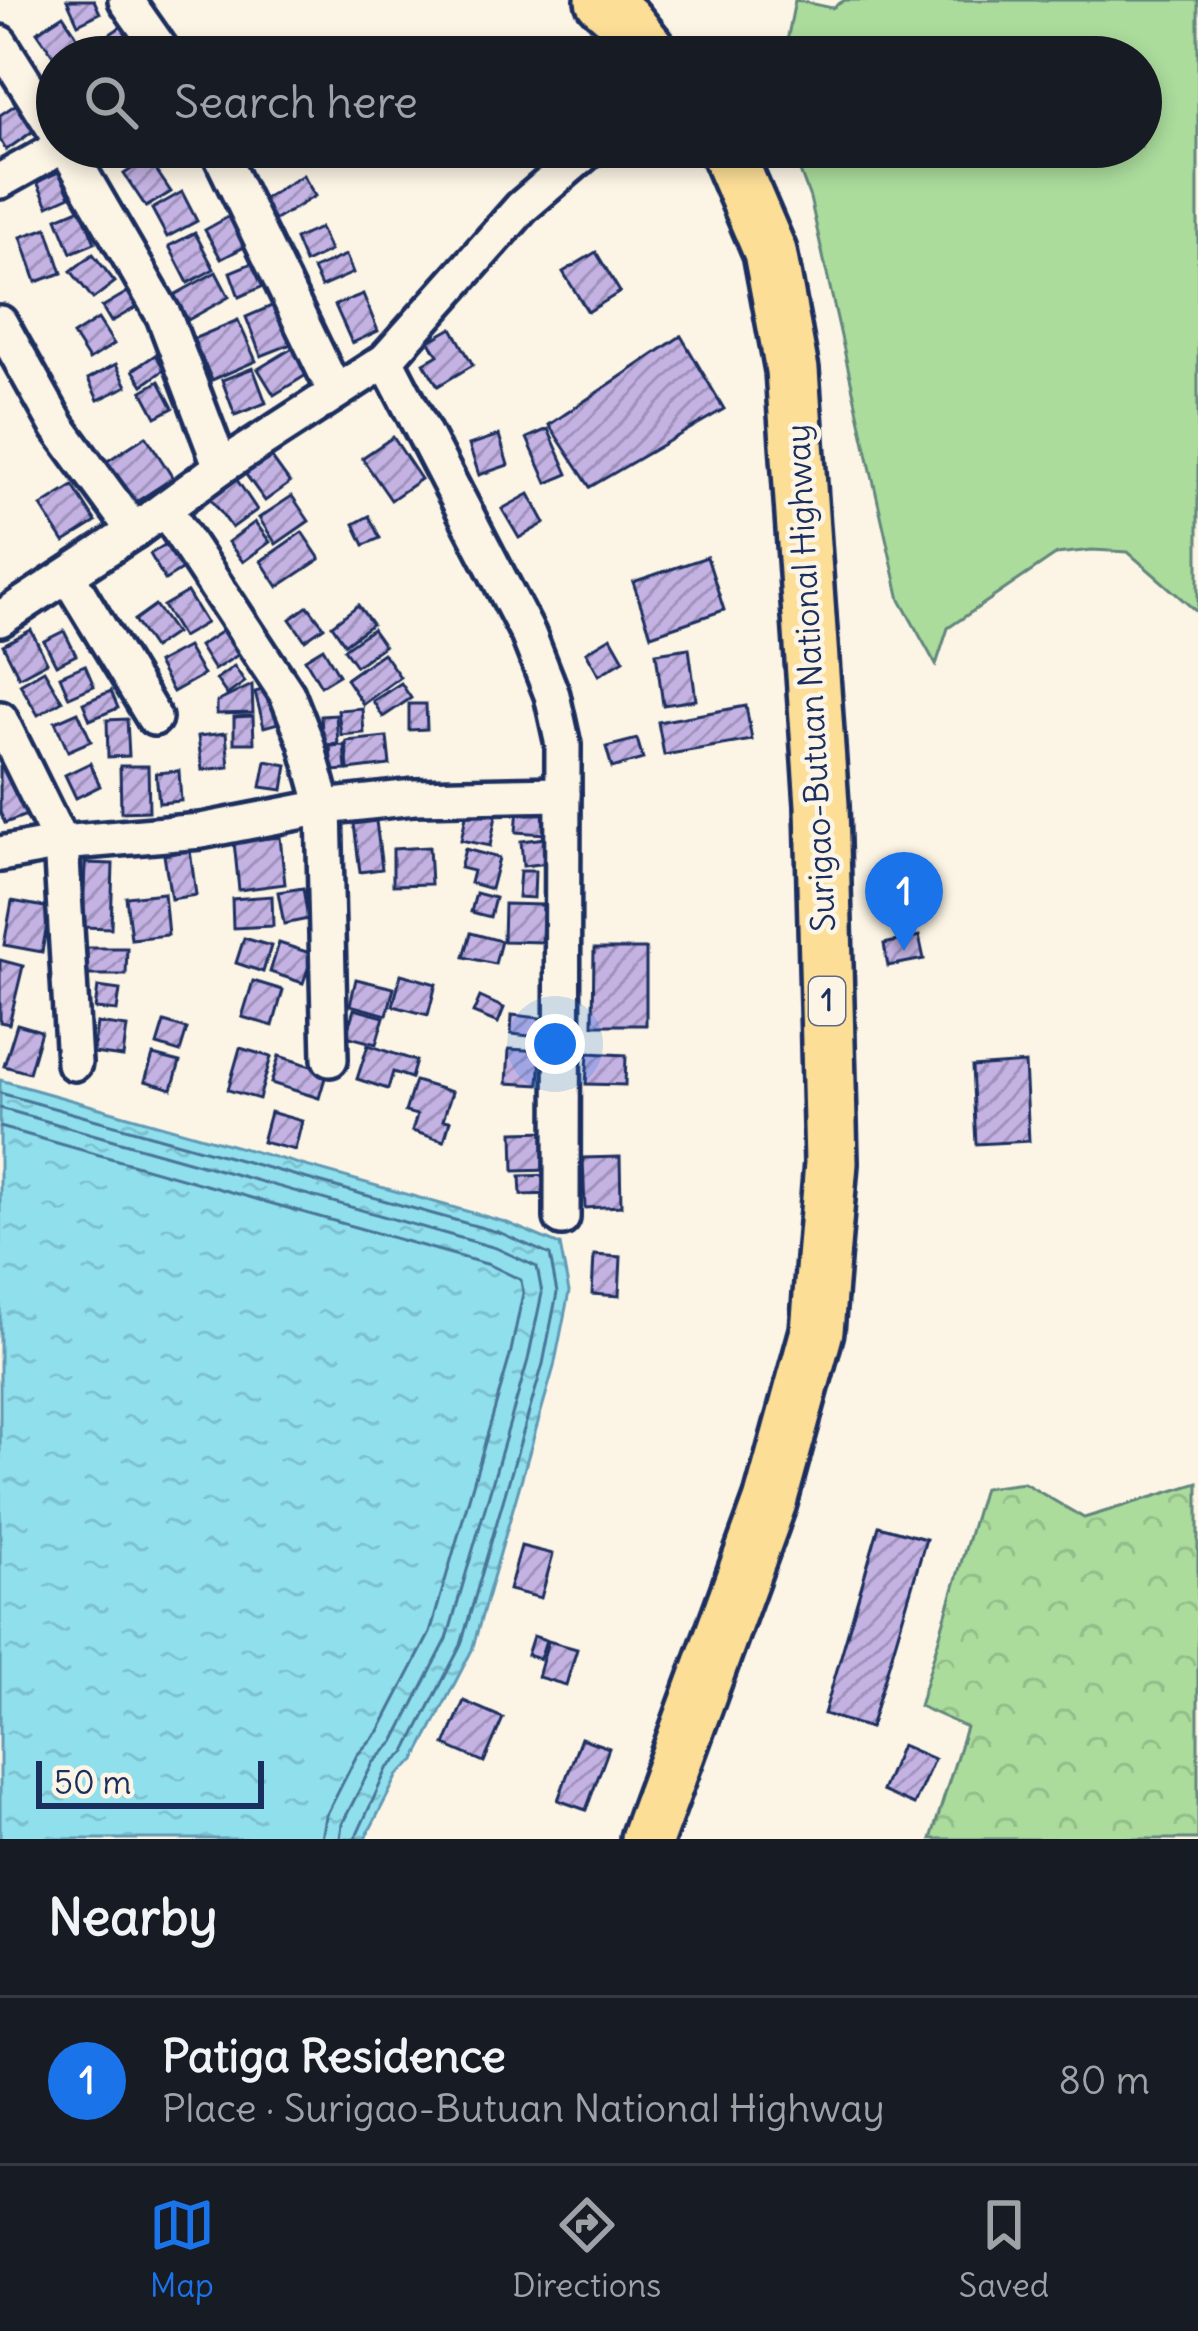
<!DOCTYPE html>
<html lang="en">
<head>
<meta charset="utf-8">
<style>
	:root { --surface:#171b24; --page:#242831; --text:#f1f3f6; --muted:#9ea1a6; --line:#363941; --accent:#1a73e8 }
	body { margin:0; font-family:Delius,sans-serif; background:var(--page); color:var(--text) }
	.scale { position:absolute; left:36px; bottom:30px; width:228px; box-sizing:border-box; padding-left:12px; border:6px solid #1b2f5e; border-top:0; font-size:33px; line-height:42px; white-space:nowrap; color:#1b2f5e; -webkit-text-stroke:9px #fcf5e5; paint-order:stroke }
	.you { position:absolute; left:555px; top:1044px; width:42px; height:42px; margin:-30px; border:9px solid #fff; border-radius:50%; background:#1a73e8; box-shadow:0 0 0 18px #1a73e833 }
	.badge { display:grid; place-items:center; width:78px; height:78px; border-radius:50%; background:var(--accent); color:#fff; font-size:39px; font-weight:700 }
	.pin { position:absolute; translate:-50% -99px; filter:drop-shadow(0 3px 6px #0008) }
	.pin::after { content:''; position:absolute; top:63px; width:42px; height:36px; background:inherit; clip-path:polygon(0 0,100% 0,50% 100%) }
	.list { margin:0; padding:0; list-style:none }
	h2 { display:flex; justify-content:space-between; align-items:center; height:156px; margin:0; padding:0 48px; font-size:51px }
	h2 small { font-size:39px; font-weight:400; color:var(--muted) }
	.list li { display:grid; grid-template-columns:78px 1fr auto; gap:36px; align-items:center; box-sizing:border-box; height:168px; padding:0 48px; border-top:3px solid var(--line) }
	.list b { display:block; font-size:45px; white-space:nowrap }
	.list p { margin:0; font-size:39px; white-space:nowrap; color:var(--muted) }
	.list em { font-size:39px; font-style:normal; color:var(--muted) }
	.icon { flex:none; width:66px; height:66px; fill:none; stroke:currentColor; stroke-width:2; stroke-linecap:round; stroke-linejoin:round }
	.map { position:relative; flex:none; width:1198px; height:1839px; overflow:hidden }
	.search { position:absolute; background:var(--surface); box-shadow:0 6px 18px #0003; left:36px; right:36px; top:36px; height:132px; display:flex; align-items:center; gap:30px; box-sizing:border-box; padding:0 42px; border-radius:66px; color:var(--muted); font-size:45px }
	.sheet { height:324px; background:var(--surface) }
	nav { display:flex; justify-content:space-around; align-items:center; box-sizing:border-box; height:168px; border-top:3px solid var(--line); background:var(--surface); font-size:33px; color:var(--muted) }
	nav a { display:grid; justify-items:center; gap:6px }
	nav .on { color:var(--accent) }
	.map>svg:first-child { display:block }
</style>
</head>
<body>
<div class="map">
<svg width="1198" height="1839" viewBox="0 0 1198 1839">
	<defs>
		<pattern id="forest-crowns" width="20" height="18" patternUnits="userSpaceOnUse" patternTransform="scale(3)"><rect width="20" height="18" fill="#abdc9c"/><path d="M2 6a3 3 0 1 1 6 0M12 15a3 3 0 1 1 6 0" fill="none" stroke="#93bd89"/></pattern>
		<pattern id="water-ripples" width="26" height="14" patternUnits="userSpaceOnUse" patternTransform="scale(3)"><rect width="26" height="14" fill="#90dfed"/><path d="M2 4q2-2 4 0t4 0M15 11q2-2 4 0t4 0" fill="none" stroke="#7cc0ce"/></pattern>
		<pattern id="building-hatch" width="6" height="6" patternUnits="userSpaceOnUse" patternTransform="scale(3)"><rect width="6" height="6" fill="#c4b2e3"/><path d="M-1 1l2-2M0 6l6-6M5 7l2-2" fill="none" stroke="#9e91bb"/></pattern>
	</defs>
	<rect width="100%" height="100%" fill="#fcf5e5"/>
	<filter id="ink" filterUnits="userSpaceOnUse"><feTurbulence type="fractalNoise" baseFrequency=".00833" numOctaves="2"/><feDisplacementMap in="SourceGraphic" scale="24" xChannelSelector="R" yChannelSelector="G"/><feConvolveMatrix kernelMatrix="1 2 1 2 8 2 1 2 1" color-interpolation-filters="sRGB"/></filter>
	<g filter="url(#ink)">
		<polygon fill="#abdc9c" stroke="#63867d" stroke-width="3" points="795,0 832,8 845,0 1198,0 1198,613 1128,552 1092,550 1057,554 948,628 936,665 900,600 810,198 791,147 1141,147 1141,57 784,57"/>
		<polygon fill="url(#forest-crowns)" stroke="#63867d" stroke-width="3" points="1024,1483 1084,1518 1198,1483 1198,1839 931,1839 966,1727 919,1706 983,1488"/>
		<polygon fill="url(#water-ripples)" stroke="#6199b4" stroke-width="3" points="0,1080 505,1222 560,1245 569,1292 554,1367 472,1650 415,1760 398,1775 365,1839 0,1839"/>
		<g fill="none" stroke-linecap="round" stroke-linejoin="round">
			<g stroke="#4a7597" stroke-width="3">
				<polyline points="0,1093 501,1233 550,1255 557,1293 543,1364 461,1645 406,1752 387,1769 355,1839"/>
				<polyline points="0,1108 496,1248 537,1267 542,1293 528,1360 447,1639 394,1742 373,1763 342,1824 340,1839"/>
				<polyline points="0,1127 490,1265 521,1280 523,1293 510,1356 430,1633 379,1731 357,1755 326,1816 322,1839"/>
			</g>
		</g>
		<g fill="url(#building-hatch)" stroke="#1b2f5e" stroke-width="3">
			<polygon points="67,0 94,0 100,13 78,24"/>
			<polygon points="63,15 82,44 57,57 57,61 37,32"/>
			<polygon points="122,26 142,56 95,57 89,48"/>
			<polygon points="24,99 42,125 6,150 0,140 0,115"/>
			<polygon points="148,158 171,192 146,207 124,174"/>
			<polygon points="59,172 70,196 48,206 37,182"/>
			<polygon points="303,175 315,196 272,222 260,201"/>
			<polygon points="182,192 197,221 167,237 152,209"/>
			<polygon points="81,208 95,243 71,253 57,218"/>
			<polygon points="230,216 246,246 221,259 205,230"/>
			<polygon points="47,228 62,273 36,282 21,237"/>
			<polygon points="320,228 330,251 305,263 295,239"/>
			<polygon points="195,233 214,269 188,283 169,246"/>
			<polygon points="596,252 620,292 588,312 563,272"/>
			<polygon points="93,254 115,282 93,299 71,271"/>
			<polygon points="346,255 353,273 321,287 313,269"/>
			<polygon points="257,261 266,285 239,297 230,272"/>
			<polygon points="216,272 229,297 188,320 174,295"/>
			<polygon points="131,290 140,305 111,322 102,307"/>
			<polygon points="363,294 378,331 352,343 335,305"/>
			<polygon points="283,301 299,341 261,356 246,317"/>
			<polygon points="98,319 114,344 89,360 73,335"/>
			<polygon points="238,320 256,361 212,380 193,339"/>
			<polygon points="452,328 473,365 438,386 424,363 438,355 429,341"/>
			<polygon points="681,336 724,409 590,487 549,425"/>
			<polygon points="296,346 311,372 274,395 258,369"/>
			<polygon points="155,355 165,369 143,385 133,370"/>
			<polygon points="116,364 127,386 98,400 88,379"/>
			<polygon points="253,368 266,403 235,415 222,380"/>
			<polygon points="159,381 173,408 156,417 142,391"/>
			<polygon points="548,429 568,474 547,483 527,438"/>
			<polygon points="499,435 508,465 479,475 469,445"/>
			<polygon points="146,436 173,478 133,504 106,462"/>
			<polygon points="393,437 421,479 391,500 362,458"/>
			<polygon points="269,454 290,483 265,501 244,472"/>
			<polygon points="235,477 257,510 232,528 209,496"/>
			<polygon points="73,486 96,522 64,542 41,506"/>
			<polygon points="529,494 545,523 519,538 502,509"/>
			<polygon points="292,496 309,521 276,544 259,518"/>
			<polygon points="369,516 380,538 364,545 354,524"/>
			<polygon points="255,522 270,542 243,562 228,542"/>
			<polygon points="302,532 320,559 278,587 261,561"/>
			<polygon points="171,541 186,567 165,580 150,554"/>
			<polygon points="707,557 724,610 651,635 633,582"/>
			<polygon points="187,592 206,623 182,637 163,606"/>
			<polygon points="155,605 175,633 153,648 134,620"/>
			<polygon points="358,605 372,624 345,644 332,625"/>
			<polygon points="308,606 324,627 305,640 290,619"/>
			<polygon points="233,624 249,648 214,670 199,646"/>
			<polygon points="372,629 384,646 356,666 344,649"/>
			<polygon points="31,630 47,662 19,677 3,645"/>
			<polygon points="64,631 76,655 56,665 44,641"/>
			<polygon points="611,637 624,660 599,675 586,652"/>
			<polygon points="187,647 203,675 173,692 157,663"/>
			<polygon points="323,648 339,675 321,686 305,659"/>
			<polygon points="689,648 696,700 663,705 656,653"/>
			<polygon points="383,653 400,677 363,704 346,679"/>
			<polygon points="85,665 94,686 69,697 60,676"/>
			<polygon points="234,666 245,682 227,695 216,679"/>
			<polygon points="44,670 62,701 38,715 20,684"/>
			<polygon points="401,683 411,698 383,717 373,701"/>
			<polygon points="252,685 253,713 217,714 217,702"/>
			<polygon points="272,687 282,722 264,727 255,692"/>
			<polygon points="111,691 118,708 90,720 83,703"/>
			<polygon points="409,704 426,704 427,729 409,730"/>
			<polygon points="746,706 752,740 664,755 658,722"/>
			<polygon points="362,708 364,733 341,735 338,710"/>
			<polygon points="78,712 91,741 68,751 55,722"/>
			<polygon points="336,715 338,744 323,745 321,716"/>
			<polygon points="253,716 254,743 234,743 234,717"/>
			<polygon points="127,719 129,756 108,757 107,720"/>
			<polygon points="226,733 229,767 202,770 198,736"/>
			<polygon points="387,737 390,765 348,770 346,741"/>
			<polygon points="637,739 643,759 612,768 606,747"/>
			<polygon points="344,745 346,770 332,771 330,746"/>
			<polygon points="14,761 35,812 5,823 0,812 0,767"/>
			<polygon points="266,761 287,765 283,790 261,787"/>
			<polygon points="90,763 100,786 76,798 65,775"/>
			<polygon points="120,766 148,766 149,811 121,812"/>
			<polygon points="179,771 181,801 159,803 156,773"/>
			<polygon points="468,806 497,811 490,846 461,840"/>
			<polygon points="518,807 547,810 545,834 516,832"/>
			<polygon points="376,821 382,869 360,872 354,824"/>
			<polygon points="280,837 285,884 239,890 234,842"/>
			<polygon points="546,838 549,863 523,866 521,841"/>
			<polygon points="429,847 431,884 393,885 393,849"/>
			<polygon points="465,849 499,858 491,889 470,883 473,871 460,868"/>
			<polygon points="190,850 196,895 171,899 164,855"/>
			<polygon points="85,863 113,864 111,928 83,927"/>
			<polygon points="520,871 535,871 534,898 518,897"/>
			<polygon points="303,888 308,919 284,924 278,892"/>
			<polygon points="164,893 168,935 131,939 126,897"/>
			<polygon points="476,893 495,898 490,917 471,912"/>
			<polygon points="272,896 273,926 233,928 232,899"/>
			<polygon points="12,901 50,908 42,952 4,945"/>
			<polygon points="504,904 543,905 542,942 503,941"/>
			<polygon points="471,933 501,941 495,964 464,957"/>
			<polygon points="919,936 924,959 888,966 884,944"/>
			<polygon points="244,938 271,946 263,972 236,963"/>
			<polygon points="279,943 313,954 303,983 270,972"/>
			<polygon points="87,948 127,948 126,975 87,975"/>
			<polygon points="594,949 646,949 646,1025 593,1025"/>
			<polygon points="0,960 23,966 9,1024 0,1022"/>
			<polygon points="401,974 436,984 428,1015 393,1006"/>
			<polygon points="356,979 394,988 387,1015 350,1005"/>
			<polygon points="253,981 283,990 273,1026 242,1017"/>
			<polygon points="98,987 120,990 117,1011 95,1009"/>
			<polygon points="480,997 504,1008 498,1023 473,1013"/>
			<polygon points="354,1009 384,1017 376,1044 346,1036"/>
			<polygon points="512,1015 541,1018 539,1037 511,1034"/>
			<polygon points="164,1022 187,1029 180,1052 157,1045"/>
			<polygon points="97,1023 127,1027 123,1057 93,1053"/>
			<polygon points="17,1024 41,1031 29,1073 4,1066"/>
			<polygon points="368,1045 416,1061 411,1078 393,1072 388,1089 357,1079"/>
			<polygon points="240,1048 271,1057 259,1099 228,1090"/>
			<polygon points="509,1049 541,1051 539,1085 507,1083"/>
			<polygon points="588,1053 626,1055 625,1085 586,1084"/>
			<polygon points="153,1055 180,1062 172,1089 145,1081"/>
			<polygon points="279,1056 327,1071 319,1098 271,1083"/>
			<polygon points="1025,1063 1029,1141 976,1144 972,1067"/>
			<polygon points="415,1081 452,1092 443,1120 450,1121 444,1141 412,1131 417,1115 405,1112"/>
			<polygon points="270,1112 302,1121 295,1150 262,1142"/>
			<polygon points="550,1131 551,1170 514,1171 513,1132"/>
			<polygon points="620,1157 621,1206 585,1208 583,1158"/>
			<polygon points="556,1175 556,1194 521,1195 520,1176"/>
			<polygon points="594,1255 621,1257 619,1296 592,1294"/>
			<polygon points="879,1526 926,1539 870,1728 824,1714"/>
			<polygon points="521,1546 553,1554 541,1598 509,1590"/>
			<polygon points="533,1636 546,1640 540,1659 527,1655"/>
			<polygon points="548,1641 577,1649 566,1685 538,1677"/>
			<polygon points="464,1701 503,1718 484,1762 445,1745"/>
			<polygon points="581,1738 609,1748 586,1810 558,1800"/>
			<polygon points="901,1745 934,1759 914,1805 882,1791"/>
		</g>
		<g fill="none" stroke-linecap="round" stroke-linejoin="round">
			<defs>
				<g id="minor">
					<polyline points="126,0 166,57"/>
					<polyline points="0,43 57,133"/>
					<polyline points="66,147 164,316 221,467"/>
					<polyline points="217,147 335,392"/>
					<polyline points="0,181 61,147"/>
					<polyline points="0,323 58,427 134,531"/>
					<polyline points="386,360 528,634 552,695 563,745 562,1218"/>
					<polyline points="165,509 287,694 306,742 324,807 330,1059"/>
					<polyline points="68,576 154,718"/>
					<polyline points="0,619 134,531 221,467 386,360 522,207 592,147"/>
					<polyline points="0,719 61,843 74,1063"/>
					<polyline points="0,854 61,843 201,831 324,807 414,797 563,794"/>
				</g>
				<g id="highway">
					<polyline points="602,0 626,21 655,57"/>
					<polyline points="647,1839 770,1502 817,1331 831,1163 822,805 792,370 770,252 725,147"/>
				</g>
			</defs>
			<use href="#minor" stroke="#1b2f5e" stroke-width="42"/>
			<use href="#highway" stroke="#1b2f5e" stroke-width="60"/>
			<use href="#minor" stroke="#fcf5e5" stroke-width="33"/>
			<use href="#highway" stroke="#fcde96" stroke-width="51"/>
		</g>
	</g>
	<g text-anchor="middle" stroke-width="9" stroke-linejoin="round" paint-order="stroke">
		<rect fill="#fcf5e5" stroke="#5e6a86" stroke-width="3" x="809" y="977" width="36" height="48" rx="9"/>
		<g font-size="30" font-weight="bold" fill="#1b2f5e">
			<text x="827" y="1011">1</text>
		</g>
		<g font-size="33" fill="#1b2f5e" stroke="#fcf5e5">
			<text transform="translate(810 678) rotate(-93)" y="12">Surigao-Butuan National Highway</text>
		</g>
	</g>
</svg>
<div class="scale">50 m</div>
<div class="you"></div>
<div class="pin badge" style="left:904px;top:951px">1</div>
<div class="search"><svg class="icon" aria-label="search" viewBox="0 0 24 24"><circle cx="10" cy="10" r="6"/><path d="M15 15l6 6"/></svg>Search here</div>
</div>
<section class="sheet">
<h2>Nearby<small></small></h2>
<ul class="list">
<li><span class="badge">1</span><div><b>Patiga Residence</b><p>Place · Surigao-Butuan National Highway</p></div><em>80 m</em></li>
</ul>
</section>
<nav>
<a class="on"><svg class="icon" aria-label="map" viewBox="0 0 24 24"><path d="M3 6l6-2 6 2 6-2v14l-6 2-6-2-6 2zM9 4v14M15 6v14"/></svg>Map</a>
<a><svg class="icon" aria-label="directions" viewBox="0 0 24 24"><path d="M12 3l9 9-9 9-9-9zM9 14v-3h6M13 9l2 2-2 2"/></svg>Directions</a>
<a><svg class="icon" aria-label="saved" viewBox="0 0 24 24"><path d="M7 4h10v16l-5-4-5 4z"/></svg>Saved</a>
</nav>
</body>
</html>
